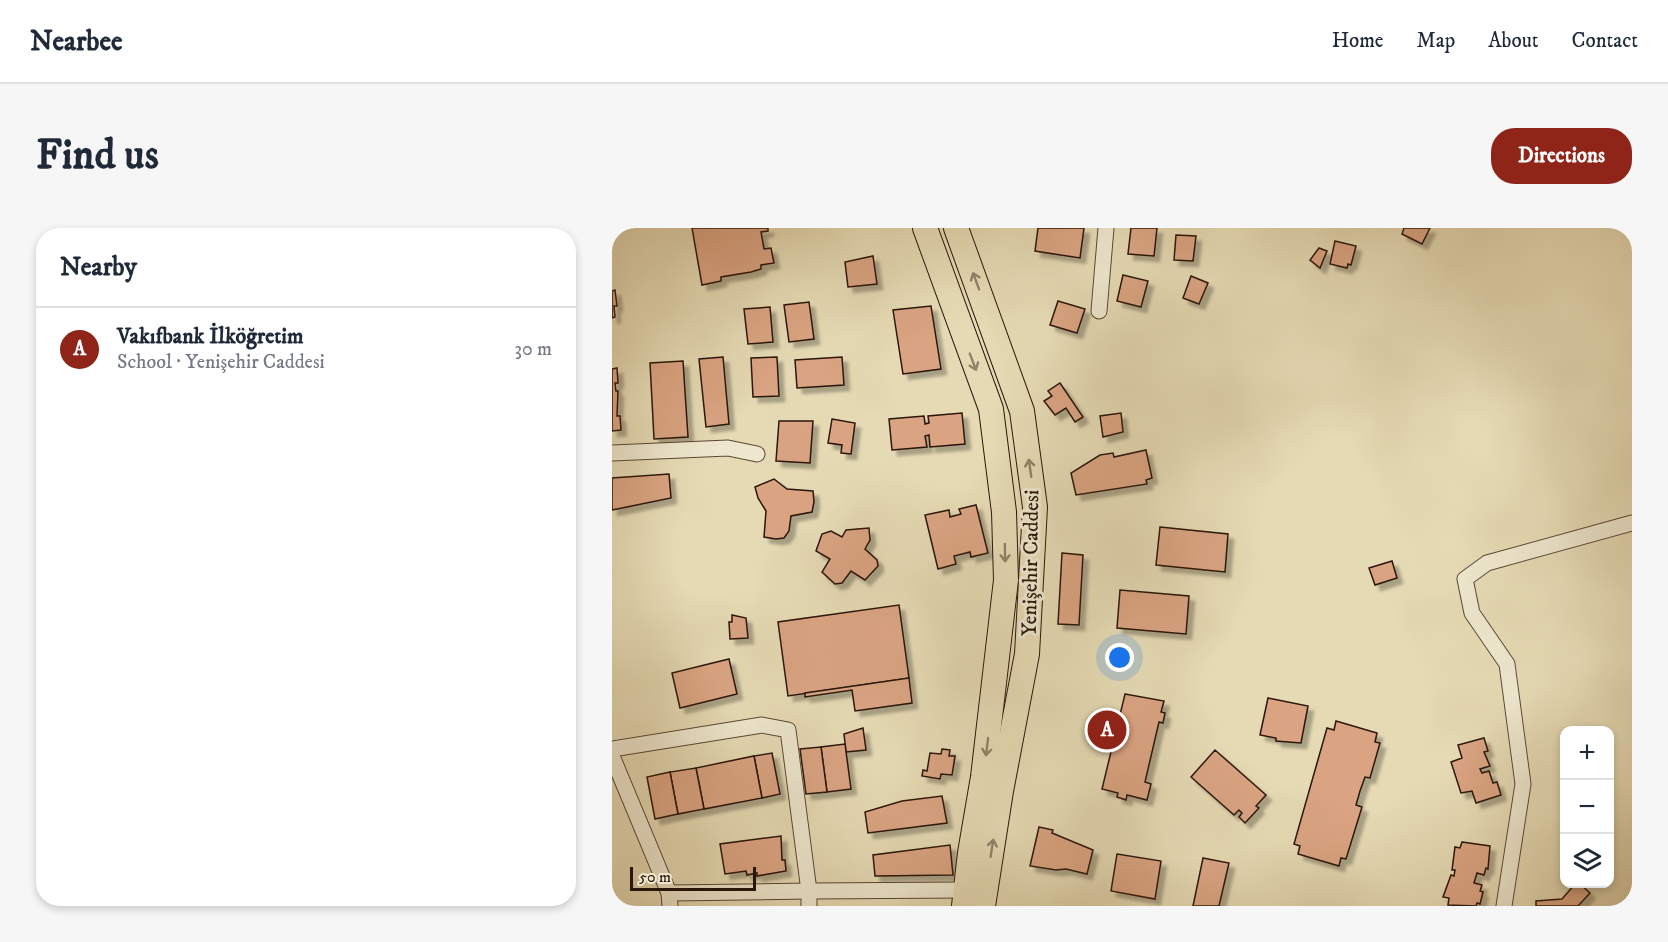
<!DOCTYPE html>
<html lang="en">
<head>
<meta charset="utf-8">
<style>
	:root { --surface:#fff; --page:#f6f6f7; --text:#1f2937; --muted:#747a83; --line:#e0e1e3; --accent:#8f2418 }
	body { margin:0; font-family:"IM FELL DW Pica",serif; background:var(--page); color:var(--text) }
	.controls { position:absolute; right:18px; bottom:18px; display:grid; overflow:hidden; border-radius:12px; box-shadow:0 3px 9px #0003 }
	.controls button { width:54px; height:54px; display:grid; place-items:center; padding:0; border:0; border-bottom:2px solid var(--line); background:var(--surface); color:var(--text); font:30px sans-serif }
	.scale { position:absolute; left:18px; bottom:15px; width:126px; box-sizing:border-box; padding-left:6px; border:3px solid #2b160a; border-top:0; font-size:16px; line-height:21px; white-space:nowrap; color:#2b160a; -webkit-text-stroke:4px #eee7ce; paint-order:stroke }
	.you { position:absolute; left:508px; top:430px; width:21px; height:21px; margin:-15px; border:4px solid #fff; border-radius:50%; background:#1a73e8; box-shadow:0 0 0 9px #1a73e833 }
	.badge { display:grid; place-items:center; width:39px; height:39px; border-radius:50%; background:var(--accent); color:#fff; font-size:20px; font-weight:700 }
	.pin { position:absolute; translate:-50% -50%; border:3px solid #fff; box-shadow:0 2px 6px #0006 }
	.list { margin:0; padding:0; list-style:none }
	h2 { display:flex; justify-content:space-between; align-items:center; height:78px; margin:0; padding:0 24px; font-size:26px }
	h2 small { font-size:20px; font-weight:400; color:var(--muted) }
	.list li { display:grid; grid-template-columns:39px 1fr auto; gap:18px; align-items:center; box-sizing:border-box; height:84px; padding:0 24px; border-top:2px solid var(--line) }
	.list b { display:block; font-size:22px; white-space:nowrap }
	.list p { margin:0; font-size:20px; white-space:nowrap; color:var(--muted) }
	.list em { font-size:20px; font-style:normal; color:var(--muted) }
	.icon { flex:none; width:33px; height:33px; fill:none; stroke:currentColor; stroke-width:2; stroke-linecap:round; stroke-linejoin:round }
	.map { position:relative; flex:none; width:1020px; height:678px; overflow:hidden; border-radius:24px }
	header { display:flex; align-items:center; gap:36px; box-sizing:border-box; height:84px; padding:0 30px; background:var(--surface); border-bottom:2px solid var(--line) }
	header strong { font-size:28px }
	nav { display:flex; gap:33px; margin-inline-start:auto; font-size:21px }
	.intro { display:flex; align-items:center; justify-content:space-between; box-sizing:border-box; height:144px; padding:0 36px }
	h1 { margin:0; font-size:42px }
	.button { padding:15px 27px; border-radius:24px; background:var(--accent); color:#fff; font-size:21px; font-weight:700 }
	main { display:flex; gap:36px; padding:0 36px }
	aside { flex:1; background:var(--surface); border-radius:24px; box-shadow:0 3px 9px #0003 }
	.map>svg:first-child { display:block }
</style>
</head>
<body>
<header>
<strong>Nearbee</strong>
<nav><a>Home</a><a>Map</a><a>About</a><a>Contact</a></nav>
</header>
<div class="intro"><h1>Find us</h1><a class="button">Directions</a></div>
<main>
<aside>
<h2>Nearby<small></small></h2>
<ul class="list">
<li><span class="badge">A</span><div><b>Vakıfbank İlköğretim</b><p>School · Yenişehir Caddesi</p></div><em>30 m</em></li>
</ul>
</aside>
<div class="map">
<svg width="1020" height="678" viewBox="0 0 1020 678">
	<defs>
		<filter id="shadow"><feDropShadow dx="5.5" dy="5.5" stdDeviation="1.5" flood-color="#0004"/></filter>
	</defs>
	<rect width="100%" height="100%" fill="#e5dab4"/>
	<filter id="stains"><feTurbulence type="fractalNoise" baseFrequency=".00333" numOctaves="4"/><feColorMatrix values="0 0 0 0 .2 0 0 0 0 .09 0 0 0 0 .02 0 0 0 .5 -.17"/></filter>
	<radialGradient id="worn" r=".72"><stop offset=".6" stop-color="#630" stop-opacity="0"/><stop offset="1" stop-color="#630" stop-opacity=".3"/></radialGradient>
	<g fill="#daa482" stroke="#2b160a" stroke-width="1.5" filter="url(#shadow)">
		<polygon points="80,0 156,0 156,3 149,4 152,21 159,20 162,35 149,37 149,41 139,44 109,49 109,53 90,57"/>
		<polygon points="426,0 472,0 468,30 423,23"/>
		<polygon points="519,0 545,0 542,28 516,26"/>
		<polygon points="792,0 818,0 810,16 790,6"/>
		<polygon points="564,7 584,8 581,33 562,32"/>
		<polygon points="723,13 744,18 739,37 736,36 735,40 718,36"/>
		<polygon points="707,20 715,23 708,40 698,32"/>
		<polygon points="261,28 265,56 236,59 233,34"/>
		<polygon points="511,47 536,53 529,79 505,73"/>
		<polygon points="579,48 596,55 587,76 571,70"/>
		<polygon points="3,62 5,78 2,78 3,89 0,90 0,63"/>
		<polygon points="446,73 473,81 465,105 438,97"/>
		<polygon points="197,74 202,111 177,114 172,77"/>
		<polygon points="319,78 329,141 291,146 281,82"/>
		<polygon points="158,79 161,114 136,116 132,81"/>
		<polygon points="111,129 117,196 94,199 87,131"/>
		<polygon points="165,129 167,168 141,169 139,130"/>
		<polygon points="230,129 232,157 185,160 183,132"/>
		<polygon points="71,133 76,209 42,211 38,135"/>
		<polygon points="5,140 6,155 3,155 4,163 6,163 5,188 8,188 9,202 0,203 0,141"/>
		<polygon points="448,155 471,189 463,194 454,180 443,187 432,173 440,168 436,163"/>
		<polygon points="350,185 353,216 318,219 317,207 313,208 315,219 280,222 277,191 312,188 313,196 317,195 316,188"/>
		<polygon points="509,185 511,204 491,209 488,188"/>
		<polygon points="220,191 243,195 239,226 229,225 230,217 216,215"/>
		<polygon points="167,193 201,193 198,235 164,233"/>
		<polygon points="534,222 540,250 534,252 535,256 464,267 459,245 488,227 501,225 502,229"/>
		<polygon points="57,246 59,270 0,282 0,250"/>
		<polygon points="162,251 175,261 201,263 202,274 200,284 179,288 177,303 172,310 164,311 152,309 154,283 146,270 143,259"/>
		<polygon points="364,277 376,325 359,329 358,324 342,328 344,336 326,341 313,287 337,282 338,289 349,286 347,281"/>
		<polygon points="548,299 616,306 613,344 544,337"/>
		<polygon points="257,300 258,312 253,321 265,332 266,338 253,352 239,343 230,355 223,356 210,344 218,331 204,323 210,306 219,303 230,309 234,302"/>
		<polygon points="450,325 471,327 467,397 446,396"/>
		<polygon points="780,333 785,350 763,357 757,340"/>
		<polygon points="508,362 577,368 574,406 505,400"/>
		<polygon points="287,377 297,450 176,468 166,394"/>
		<polygon points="120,387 134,390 136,410 118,411 117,394 120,394"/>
		<polygon points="117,431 125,466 68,480 60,445"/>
		<polygon points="297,450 300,475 243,483 240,462 193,469 193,465"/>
		<polygon points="513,466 552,473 549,484 553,485 551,495 547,494 533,554 539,556 535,572 515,567 514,572 505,569 506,565 490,561"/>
		<polygon points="656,470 696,478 689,515 664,513 664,510 648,507"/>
		<polygon points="724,493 765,505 763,514 768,515 758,550 753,549 748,563 744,577 750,579 734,631 729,630 727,638 686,626 688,618 682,616 715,500 722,502"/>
		<polygon points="251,500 254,522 234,524 232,506"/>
		<polygon points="872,510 876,523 872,524 878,538 868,541 870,545 877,543 881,555 885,554 889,567 864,575 860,563 849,565 839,534 850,530 846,517"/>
		<polygon points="233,516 239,561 215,564 209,519"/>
		<polygon points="209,519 215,564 194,566 188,521"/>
		<polygon points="330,521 338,522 337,528 343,528 340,547 329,546 328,551 310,548 311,542 315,543 318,525 329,526"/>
		<polygon points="603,522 654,567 644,578 647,580 633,595 627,589 630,585 627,582 622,587 579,549"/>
		<polygon points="160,525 168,566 150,570 142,528"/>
		<polygon points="142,528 150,570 92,581 84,540"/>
		<polygon points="84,540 92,581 66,586 58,544"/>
		<polygon points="58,544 66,586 43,591 35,549"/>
		<polygon points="330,568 335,595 256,605 253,584 290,573"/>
		<polygon points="427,599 441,602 440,605 481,622 475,646 454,641 444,642 418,638"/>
		<polygon points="169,608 170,632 173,632 174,643 145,648 145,645 135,647 134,643 113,646 108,616"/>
		<polygon points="850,614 878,618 876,641 874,640 872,647 865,645 862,655 870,657 868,663 871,664 868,676 865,675 864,678 836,677 837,670 831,669 839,647 842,648 843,642 840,642 843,619 848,620"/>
		<polygon points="338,617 341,647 263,648 261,627"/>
		<polygon points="505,626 549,633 543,671 499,663"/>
		<polygon points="591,630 617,635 607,678 581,678"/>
		<polygon points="963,656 968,656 978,665 966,678 924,678 924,673 950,671"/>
	</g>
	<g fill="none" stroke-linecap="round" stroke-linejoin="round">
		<defs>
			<g id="street">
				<polyline points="487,83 494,0"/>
				<polyline points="0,225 116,220 145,226"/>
				<polyline points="0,521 150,497 176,502 197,663 57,665"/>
				<polyline points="0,528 57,665 58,678"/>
				<polyline points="197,678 197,663 354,662"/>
				<polyline points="892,678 911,556 895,436 860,385 853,351 875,335 1020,295"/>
			</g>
			<g id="primary">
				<polyline points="313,0 379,181 392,284 394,352 371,549 358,625 352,678"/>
				<polyline points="344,0 410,183 423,279 415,426 389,563 371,678"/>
			</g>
		</defs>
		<use href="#street" stroke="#5a4734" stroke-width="17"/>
		<use href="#primary" stroke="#2b160a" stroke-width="26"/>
		<use href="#street" stroke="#eee7ce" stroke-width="15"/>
		<use href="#primary" stroke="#e5dab4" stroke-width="24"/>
	</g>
	<defs><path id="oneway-shaft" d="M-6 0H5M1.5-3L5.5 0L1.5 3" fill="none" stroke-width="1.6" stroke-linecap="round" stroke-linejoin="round" transform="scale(1.5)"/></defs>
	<g stroke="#918268">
		<use href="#oneway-shaft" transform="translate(364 53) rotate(-110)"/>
		<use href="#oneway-shaft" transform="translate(361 134) rotate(69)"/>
		<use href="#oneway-shaft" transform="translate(418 240) rotate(-98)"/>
		<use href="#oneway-shaft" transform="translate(393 325) rotate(89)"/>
		<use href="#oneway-shaft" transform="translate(375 519) rotate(97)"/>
		<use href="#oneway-shaft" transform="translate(380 620) rotate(-81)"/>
	</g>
	<g text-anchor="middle" stroke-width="6" stroke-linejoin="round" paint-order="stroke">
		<g font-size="21" fill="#2b160a" stroke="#eee7ce">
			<text transform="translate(418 335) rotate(-89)" y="7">Yenişehir Caddesi</text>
		</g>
	</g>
	<rect width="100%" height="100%" filter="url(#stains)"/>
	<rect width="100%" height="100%" fill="url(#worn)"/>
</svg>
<div class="controls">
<button>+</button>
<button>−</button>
<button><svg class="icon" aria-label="layers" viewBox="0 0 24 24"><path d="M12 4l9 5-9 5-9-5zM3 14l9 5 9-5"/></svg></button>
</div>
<div class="scale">50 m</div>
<div class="you"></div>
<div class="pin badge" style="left:495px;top:502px">A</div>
</div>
</main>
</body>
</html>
